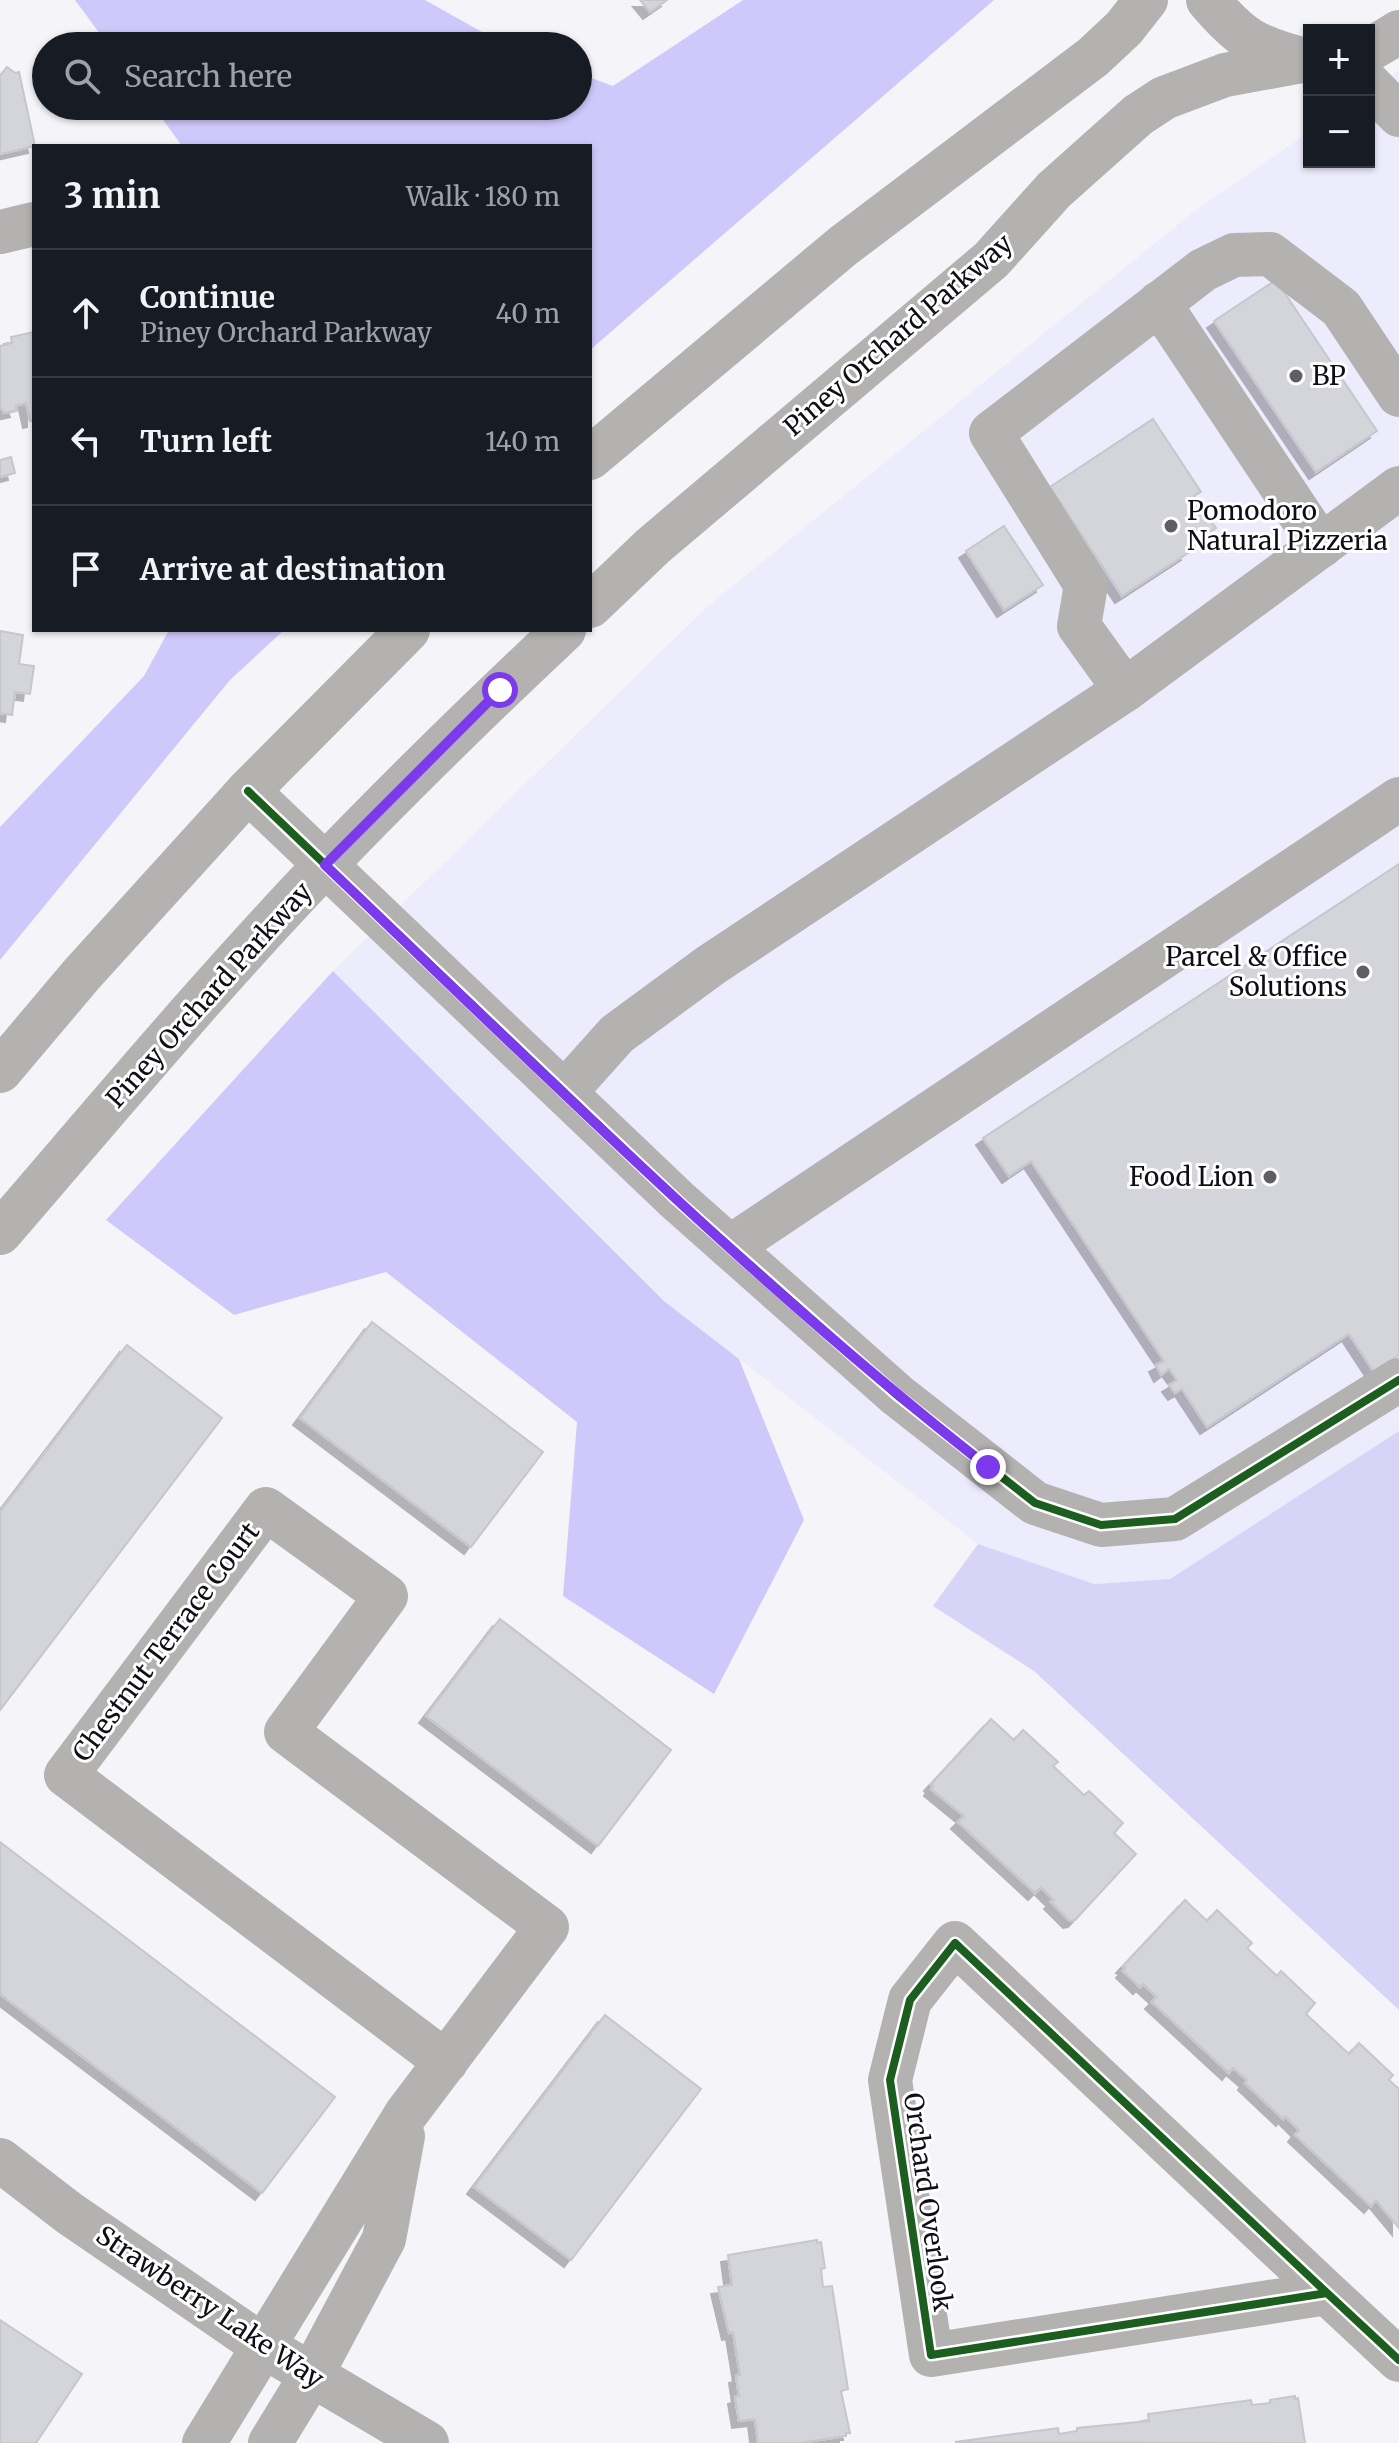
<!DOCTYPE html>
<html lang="en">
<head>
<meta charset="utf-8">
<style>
	:root { --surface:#171b24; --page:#242831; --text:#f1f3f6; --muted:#9ea1a6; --line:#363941 }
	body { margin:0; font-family:Merriweather,serif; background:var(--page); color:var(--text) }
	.controls { position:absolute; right:24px; top:24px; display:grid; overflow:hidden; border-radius:0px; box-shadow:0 2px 6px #0004 }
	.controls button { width:72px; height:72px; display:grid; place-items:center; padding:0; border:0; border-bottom:2px solid var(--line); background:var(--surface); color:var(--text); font:40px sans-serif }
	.stop { position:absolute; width:24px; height:24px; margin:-18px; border:6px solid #7c3aed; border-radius:50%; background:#fff }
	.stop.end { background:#7c3aed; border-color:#fff; box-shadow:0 2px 8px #0008 }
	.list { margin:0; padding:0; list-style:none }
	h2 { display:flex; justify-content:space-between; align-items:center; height:104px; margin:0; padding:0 32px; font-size:34px }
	h2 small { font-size:26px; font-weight:400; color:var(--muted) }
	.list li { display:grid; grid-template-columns:52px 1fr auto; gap:24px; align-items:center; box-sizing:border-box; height:128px; padding:0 32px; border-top:2px solid var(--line) }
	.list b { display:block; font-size:30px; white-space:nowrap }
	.list p { margin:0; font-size:26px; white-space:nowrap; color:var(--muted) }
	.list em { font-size:26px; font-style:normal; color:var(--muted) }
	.icon { flex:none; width:44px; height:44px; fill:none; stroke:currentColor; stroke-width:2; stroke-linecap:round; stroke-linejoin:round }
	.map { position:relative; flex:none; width:1399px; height:2443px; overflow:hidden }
	.search { position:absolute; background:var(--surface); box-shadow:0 2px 6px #0004; left:32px; top:32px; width:560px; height:88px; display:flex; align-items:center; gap:20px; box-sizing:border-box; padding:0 28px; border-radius:44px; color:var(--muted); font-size:30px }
	.panel { position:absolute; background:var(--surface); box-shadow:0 2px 6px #0004; left:32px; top:144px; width:560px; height:488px; border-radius:0px }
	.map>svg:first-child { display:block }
</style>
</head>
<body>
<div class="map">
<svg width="1399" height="2443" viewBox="0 0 1399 2443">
	<defs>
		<filter id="shadow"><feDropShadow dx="-7" dy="7" stdDeviation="0" flood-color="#0004"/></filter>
	</defs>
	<rect width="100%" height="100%" fill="#f4f4f9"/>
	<polygon fill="#edecfc" points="1399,70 1399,1431 1170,1579 1094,1584 978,1544 664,1301 333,971 708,606 1196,210 1309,132 1309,162 1369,162 1369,90"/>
	<polygon fill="#d7d4f8" points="1399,1431 1399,2010 1034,1671 933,1606 978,1544 1094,1584 1170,1579"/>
	<g fill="#cfc9fb">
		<polygon points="75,0 425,0 507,46 109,46"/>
		<polygon points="743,0 994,0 590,350 590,146 182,146 153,106 578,106 578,73 613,86"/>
		<polygon points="169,630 284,630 230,680 0,960 0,827 144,676"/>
		<polygon points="333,971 664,1301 739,1359 804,1520 714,1694 563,1596 577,1422 386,1272 234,1315 106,1220"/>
	</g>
	<g fill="#d4d4db" stroke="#c6c6cc" stroke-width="2" filter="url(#shadow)">
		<polygon points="640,0 667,0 650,12"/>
		<polygon points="7,67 15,73 19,72 35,146 0,154 0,76"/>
		<polygon points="1276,280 1377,431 1316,472 1214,321"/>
		<polygon points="34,332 34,420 30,421 26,403 15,406 17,410 4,413 2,409 0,409 0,346 12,343 11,337"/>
		<polygon points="1153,419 1201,492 1194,496 1216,528 1185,549 1188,553 1122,596 1050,487"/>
		<polygon points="11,457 15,473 0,477 0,460"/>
		<polygon points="1004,526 1043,585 1004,610 966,551"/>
		<polygon points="0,631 23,635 19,664 34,666 30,694 15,692 12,715 0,713"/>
		<polygon points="1399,864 1399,1355 1374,1372 1349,1334 1207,1427 1182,1389 1175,1393 1169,1385 1177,1380 1169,1369 1161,1375 1156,1365 1164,1361 1031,1161 1009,1176 983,1138"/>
		<polygon points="372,1322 543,1452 471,1547 300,1418"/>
		<polygon points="127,1345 222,1418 0,1710 0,1512"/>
		<polygon points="500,1619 671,1750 598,1846 426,1716"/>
		<polygon points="991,1719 1014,1740 1023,1730 1058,1762 1053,1766 1084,1795 1089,1791 1123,1823 1114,1833 1136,1854 1075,1920 1070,1921 1051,1902 1054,1900 1041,1887 1035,1893 958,1822 964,1816 931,1789 933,1786 931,1784"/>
		<polygon points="0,1842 335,2097 262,2193 0,1994"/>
		<polygon points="1185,1900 1207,1921 1217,1910 1252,1943 1247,1948 1277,1976 1281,1971 1315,2003 1306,2014 1349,2054 1359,2043 1393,2075 1389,2080 1399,2089 1399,2228 1376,2200 1371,2206 1295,2135 1299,2130 1285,2116 1283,2119 1245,2083 1247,2080 1233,2068 1229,2073 1152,2002 1157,1997 1143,1984 1140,1987 1123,1971 1126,1968 1123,1966"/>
		<polygon points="605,2015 701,2089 571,2260 474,2187"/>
		<polygon points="817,2240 817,2243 821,2242 825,2268 821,2269 823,2287 832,2286 848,2389 841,2391 850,2433 846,2433 846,2436 800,2443 758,2443 755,2419 739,2421 735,2397 739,2396 736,2376 740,2375 733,2332 729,2333 718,2287 732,2285 728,2255"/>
		<polygon points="0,2320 82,2374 36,2443 0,2443"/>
		<polygon points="1295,2396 1295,2399 1298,2398 1305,2443 955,2442 1058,2428 1059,2434 1077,2431 1077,2428 1149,2421 1148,2414 1251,2400 1252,2405 1270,2403 1270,2400"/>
	</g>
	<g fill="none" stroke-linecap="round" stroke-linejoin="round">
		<g stroke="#b3b2b1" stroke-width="44">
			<path d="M1208,0c33,39 47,47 97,60"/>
			<polyline points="1369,50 1399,32"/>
			<polyline points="1369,84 1399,115"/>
			<polyline points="0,232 34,224"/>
			<polyline points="1159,303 1321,546"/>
			<polyline points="590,458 843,246 1093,57 1124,28 1146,0"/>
			<polyline points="590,606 653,546 991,260 1054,190 1138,115 1164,98 1225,75 1307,60"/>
			<polyline points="1125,690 1079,626 1086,585 991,433 1203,270 1234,255 1270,254 1341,308 1399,395"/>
			<polyline points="248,791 677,1200 897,1395 1035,1503 1101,1525 1175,1519 1399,1380"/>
			<polyline points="0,1071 82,974 248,791 408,630"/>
			<polyline points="565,1092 617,1034 711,965 1125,690 1399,488"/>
			<path d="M0,1233c107,-124 212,-250 326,-369 77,-80 157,-158 238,-234"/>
			<polyline points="730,1247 1399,799"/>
			<polyline points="0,2160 69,2213 263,2346 427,2443"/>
			<polyline points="1327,2293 955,1943 910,2000 890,2080 931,2355 1327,2293 1399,2360"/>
			<polyline points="204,2443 406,2114 547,1927 286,1732 386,1596 266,1509 66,1775 446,2062"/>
			<polyline points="270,2443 311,2376 384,2239 403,2136"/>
		</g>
		<defs>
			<g id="cycleway">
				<polyline points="248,791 677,1200 897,1395 1035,1503 1101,1525 1175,1519 1399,1380"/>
				<polyline points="1327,2293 955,1943 910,2000 890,2080 931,2355 1327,2293 1399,2360"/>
			</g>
		</defs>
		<use href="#cycleway" stroke="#fff" stroke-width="13"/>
		<use href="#cycleway" stroke="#1b5e20" stroke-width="8"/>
	</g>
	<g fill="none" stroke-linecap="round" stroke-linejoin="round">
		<path stroke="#7c3aed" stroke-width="10" d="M500,690l-175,175c216,206 428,418 663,602"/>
	</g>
	<g fill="#5f5e65" stroke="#fff" stroke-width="3">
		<circle cx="1296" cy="376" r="8"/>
		<circle cx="1171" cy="526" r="8"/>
		<circle cx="1363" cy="972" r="8"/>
		<circle cx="1270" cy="1177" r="8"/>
	</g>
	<g text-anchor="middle" stroke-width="6" stroke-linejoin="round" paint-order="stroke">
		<g font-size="26" fill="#0f0e16" stroke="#fff">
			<text transform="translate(898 335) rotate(-41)" y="9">Piney Orchard Parkway</text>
			<text transform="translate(209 995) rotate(-48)" y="9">Piney Orchard Parkway</text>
			<text transform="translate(166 1642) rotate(-53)" y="9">Chestnut Terrace Court</text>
			<text transform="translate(928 2202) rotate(82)" y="9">Orchard Overlook</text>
			<text transform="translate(210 2307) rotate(34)" y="9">Strawberry Lake Way</text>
		</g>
		<g font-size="26" fill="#0f0e16" stroke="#fff" text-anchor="start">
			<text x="1312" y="385">BP</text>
			<text x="1187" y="520">Pomodoro<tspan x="1187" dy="30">Natural Pizzeria</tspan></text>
			<text x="1347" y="966" text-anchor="end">Parcel &amp; Office<tspan x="1347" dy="30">Solutions</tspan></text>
			<text x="1254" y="1186" text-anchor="end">Food Lion</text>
		</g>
	</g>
</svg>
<div class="controls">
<button>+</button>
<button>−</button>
</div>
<div class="stop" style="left:500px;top:690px"></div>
<div class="stop end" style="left:988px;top:1467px"></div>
<div class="search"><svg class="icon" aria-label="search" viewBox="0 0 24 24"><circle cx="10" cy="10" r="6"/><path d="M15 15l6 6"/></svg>Search here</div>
<section class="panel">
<h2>3 min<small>Walk · 180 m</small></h2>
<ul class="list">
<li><svg class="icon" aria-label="ahead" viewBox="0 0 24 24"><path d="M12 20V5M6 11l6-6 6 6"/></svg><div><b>Continue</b><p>Piney Orchard Parkway</p></div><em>40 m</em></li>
<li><svg class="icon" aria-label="left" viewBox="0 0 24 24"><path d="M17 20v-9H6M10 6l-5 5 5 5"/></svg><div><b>Turn left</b></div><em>140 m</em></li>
<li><svg class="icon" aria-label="arrive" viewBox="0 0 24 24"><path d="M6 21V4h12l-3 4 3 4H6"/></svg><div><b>Arrive at destination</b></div></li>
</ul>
</section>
</div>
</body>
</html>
